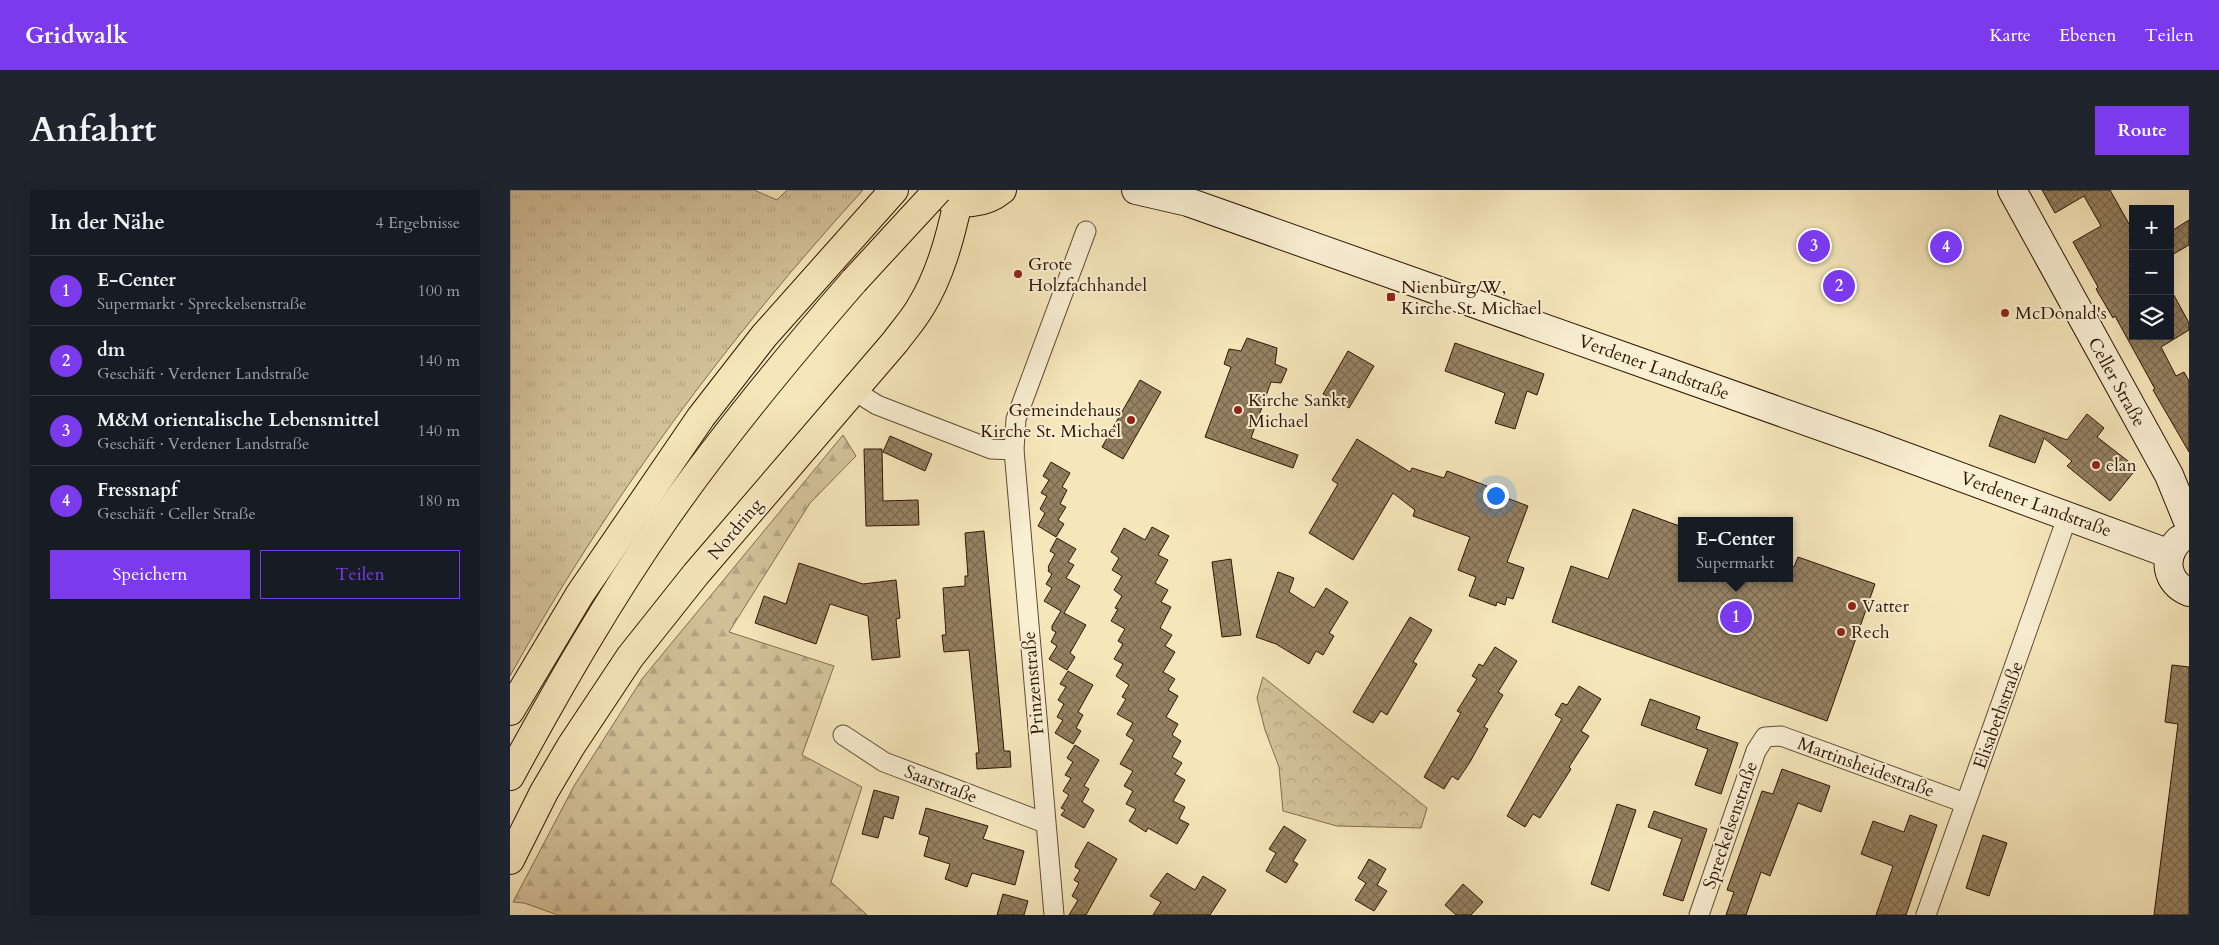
<!DOCTYPE html>
<html lang="de">
<head>
<meta charset="utf-8">
<style>
	:root { --surface:#171b24; --page:#20242c; --text:#f1f3f6; --muted:#9ea1a6; --line:#363941; --accent:#7c3aed }
	body { margin:0; font-family:Cardo,serif; background:var(--page); color:var(--text) }
	.controls { position:absolute; right:15px; top:15px; display:grid; overflow:hidden; border-radius:0px; box-shadow:0 5px 20px #0002 }
	.controls button { width:45px; height:45px; display:grid; place-items:center; padding:0; border:0; border-bottom:1px solid var(--line); background:var(--surface); color:var(--text); font:25px sans-serif }
	.you { position:absolute; left:985px; top:305px; width:18px; height:18px; margin:-12px; border:4px solid #fff; border-radius:50%; background:#1a73e8; box-shadow:0 0 0 8px #1a73e833 }
	.badge { display:grid; place-items:center; width:32px; height:32px; border-radius:50%; background:var(--accent); color:#fff; font-size:16px; font-weight:700 }
	.pin { position:absolute; translate:-50% -50%; border:2px solid #fff; box-shadow:0 1px 5px #0006 }
	.popup { position:absolute; left:1168px; top:327px; width:115px; height:65px; box-sizing:border-box; display:grid; place-content:center; border-radius:0px; background:var(--surface); filter:drop-shadow(0 1px 4px #0005); font-size:16px; white-space:nowrap; color:var(--muted) }
	.popup b { font-size:19px; color:var(--text) }
	.popup::after { content:''; position:absolute; left:50%; top:100%; margin-left:-10px; border:10px solid transparent; border-top-color:var(--surface) }
	.list { margin:0; padding:0; list-style:none }
	h2 { display:flex; justify-content:space-between; align-items:center; height:65px; margin:0; padding:0 20px; font-size:21px }
	h2 small { font-size:16px; font-weight:400; color:var(--muted) }
	.list li { display:grid; grid-template-columns:32px 1fr auto; gap:15px; align-items:center; box-sizing:border-box; height:70px; padding:0 20px; border-top:1px solid var(--line) }
	.list b { display:block; font-size:19px; white-space:nowrap }
	.list p { margin:0; font-size:16px; white-space:nowrap; color:var(--muted) }
	.list em { font-size:16px; font-style:normal; color:var(--muted) }
	.actions { display:flex; gap:10px; padding:15px 20px }
	.actions a { flex:1; padding:11px 0; border:1px solid var(--accent); border-radius:0px; text-align:center; font-size:18px; color:var(--accent) }
	.actions .main { background:var(--accent); color:#fff }
	.icon { flex:none; width:28px; height:28px; fill:none; stroke:currentColor; stroke-width:2; stroke-linecap:round; stroke-linejoin:round }
	.map { position:relative; flex:none; width:1679px; height:725px; overflow:hidden; border-radius:0px }
	header { display:flex; align-items:center; gap:30px; box-sizing:border-box; height:70px; padding:0 25px; background:var(--accent); color:#fff }
	header strong { font-size:24px }
	nav { display:flex; gap:28px; margin-inline-start:auto; font-size:18px }
	.intro { display:flex; align-items:center; justify-content:space-between; box-sizing:border-box; height:120px; padding:0 30px }
	h1 { margin:0; font-size:35px }
	.button { padding:12px 22px; border-radius:0px; background:var(--accent); color:#fff; font-size:18px; font-weight:700 }
	main { display:flex; gap:30px; padding:0 30px }
	aside { flex:1; background:var(--surface); border-radius:0px; box-shadow:0 5px 20px #0002 }
	.map>svg:first-child { display:block }
</style>
</head>
<body>
<header>
<strong>Gridwalk</strong>
<nav><a>Karte</a><a>Ebenen</a><a>Teilen</a></nav>
</header>
<div class="intro"><h1>Anfahrt</h1><a class="button">Route</a></div>
<main>
<aside>
<h2>In der Nähe<small>4 Ergebnisse</small></h2>
<ul class="list">
<li><span class="badge">1</span><div><b>E-Center</b><p>Supermarkt · Spreckelsenstraße</p></div><em>100 m</em></li>
<li><span class="badge">2</span><div><b>dm</b><p>Geschäft · Verdener Landstraße</p></div><em>140 m</em></li>
<li><span class="badge">3</span><div><b>M&amp;M orientalische Lebensmittel</b><p>Geschäft · Verdener Landstraße</p></div><em>140 m</em></li>
<li><span class="badge">4</span><div><b>Fressnapf</b><p>Geschäft · Celler Straße</p></div><em>180 m</em></li>
</ul>
<div class="actions"><a class="main">Speichern</a><a>Teilen</a></div>
</aside>
<div class="map">
<svg width="1679" height="725" viewBox="0 0 1679 725">
	<defs>
		<pattern id="grass-tufts" width="24" height="20" patternUnits="userSpaceOnUse" patternTransform="scale(1.25)"><rect width="24" height="20" fill="#d4c39c"/><path d="M3 7l-1-3M5 7V3M7 7l1-3M15 17l-1-3M17 17v-4M19 17l1-3" fill="none" stroke="#b6a785"/></pattern>
		<pattern id="forest-firs" width="22" height="20" patternUnits="userSpaceOnUse" patternTransform="scale(1.25)"><rect width="22" height="20" fill="#d4c39c"/><path d="M5 1l3.5 6h-7zM16 11l3.5 6h-7z" fill="#b6a785"/></pattern>
		<pattern id="park-crowns" width="20" height="18" patternUnits="userSpaceOnUse" patternTransform="scale(1.25)"><rect width="20" height="18" fill="#d4c39c"/><path d="M2 6a3 3 0 1 1 6 0M12 15a3 3 0 1 1 6 0" fill="none" stroke="#b6a785"/></pattern>
		<pattern id="building-cross-hatch" width="8" height="8" patternUnits="userSpaceOnUse" patternTransform="scale(1.25)"><rect width="8" height="8" fill="#968263"/><path d="M0 0l8 8M0 8l8-8" fill="none" stroke="#7b694f"/></pattern>
	</defs>
	<rect width="100%" height="100%" fill="#f6e7bb"/>
	<filter id="stains"><feTurbulence type="fractalNoise" baseFrequency=".004" numOctaves="4"/><feColorMatrix values="0 0 0 0 .2 0 0 0 0 .09 0 0 0 0 .02 0 0 0 .5 -.17"/></filter>
	<radialGradient id="worn" r=".72"><stop offset=".6" stop-color="#630" stop-opacity="0"/><stop offset="1" stop-color="#630" stop-opacity=".3"/></radialGradient>
	<path fill="url(#grass-tufts)" stroke="#826c50" d="M0,0h244l23,10 10,-10h76c-135,148 -256,311 -353,486z"/>
	<polygon fill="url(#forest-firs)" stroke="#826c50" points="333,245 346,266 300,313 219,442 324,476 292,565 352,597 321,692 357,725 48,725 14,713 3,712 64,596 132,489"/>
	<polygon fill="url(#park-crowns)" stroke="#826c50" points="753,487 917,618 911,638 827,636 773,621 769,577 755,540 747,508"/>
	<g fill="url(#building-cross-hatch)" stroke="#2f1503">
		<polygon points="1532,0 1600,0 1623,41 1623,146 1660,146 1660,98 1679,133 1679,140 1651,157 1666,186 1674,182 1679,191 1679,262 1643,200 1645,199 1605,126 1603,128 1586,99 1588,97 1563,52 1591,36 1574,6 1545,23"/>
		<polygon points="1679,30 1679,55 1660,66 1660,42"/>
		<polygon points="737,148 767,158 765,174 777,179 771,193 761,192 741,248 788,265 783,278 695,247 721,177 714,174 719,159 731,161"/>
		<polygon points="945,153 1034,184 1027,205 1017,201 1005,239 985,233 995,203 935,181"/>
		<polygon points="838,161 864,176 839,218 813,204"/>
		<polygon points="630,190 651,202 613,269 592,257"/>
		<polygon points="1577,224 1594,238 1587,247 1627,278 1600,311 1557,276 1562,271 1534,248 1525,273 1479,256 1490,225 1557,250"/>
		<polygon points="380,246 422,264 415,281 373,262"/>
		<polygon points="847,249 900,282 902,278 934,288 937,281 977,296 976,300 1018,316 997,372 1014,378 1003,409 997,407 995,415 987,412 986,416 959,406 966,387 948,380 960,347 903,326 905,320 883,303 843,370 799,343 828,294 822,290"/>
		<polygon points="354,259 372,259 373,311 408,310 409,335 356,336"/>
		<polygon points="541,272 560,283 552,297 557,300 550,314 556,317 548,330 554,334 546,347 528,336 535,323 530,319 537,306 531,303 539,290 533,286"/>
		<polygon points="1123,319 1172,337 1172,388 1280,388 1280,375 1284,377 1288,367 1365,394 1317,531 1042,432 1061,376 1098,389"/>
		<polygon points="642,337 659,346 648,365 658,370 645,393 658,400 651,412 661,417 650,438 662,445 655,456 665,462 653,482 665,489 658,500 668,506 656,527 668,534 662,545 671,551 662,567 672,573 665,584 675,590 663,611 675,617 669,629 679,634 667,654 638,638 636,642 619,631 626,619 616,614 623,601 614,596 623,581 610,574 624,550 616,545 623,533 607,524 616,509 612,507 619,495 606,486 613,474 604,469 613,454 608,451 615,439 601,431 608,419 605,418 612,406 604,400 612,386 602,380 609,368 601,362 614,338 635,350"/>
		<polygon points="474,341 494,561 500,561 501,577 467,579 466,563 469,563 459,460 434,462 432,445 436,445 433,398 455,396 455,386 458,386 455,343"/>
		<polygon points="547,348 566,359 558,372 564,375 556,388 570,396 554,423 576,435 560,463 565,467 557,480 539,469 547,456 541,452 546,442 542,440 542,436 551,421 534,411 542,398 536,394 542,384 538,381 539,378 538,377 545,364 540,361"/>
		<polygon points="721,369 731,445 712,447 702,372"/>
		<polygon points="289,373 353,394 386,390 390,428 386,429 390,467 362,470 358,426 320,414 306,454 245,433 254,406 276,414"/>
		<polygon points="768,382 784,388 779,402 804,418 816,398 838,412 819,443 824,446 813,465 806,461 799,474 766,454 746,447"/>
		<polygon points="900,427 922,440 903,472 907,474 877,525 871,521 863,533 843,522"/>
		<polygon points="985,457 1007,471 988,502 993,505 974,537 978,539 960,572 948,590 942,586 934,599 914,587 951,523 947,521 967,489 962,486 969,474 973,476"/>
		<polygon points="1662,475 1679,477 1679,725 1644,725 1668,534 1655,532"/>
		<polygon points="558,481 583,495 568,522 573,525 566,538 571,541 563,554 545,543 553,530 547,527 554,514 548,510 556,497 550,494"/>
		<polygon points="1069,496 1091,509 1071,541 1079,546 1059,577 1061,579 1030,628 1023,624 1015,637 997,626 1052,529 1045,525 1052,513 1057,515"/>
		<polygon points="1140,509 1190,527 1186,539 1228,553 1211,604 1185,595 1198,559 1131,535"/>
		<polygon points="565,555 589,570 574,596 579,599 572,612 584,620 574,638 551,625 555,620 551,618 559,605 553,601 561,588 555,585 563,572 557,568"/>
		<polygon points="1272,579 1320,596 1311,622 1288,613 1260,686 1251,682 1236,725 1216,725 1224,702 1217,700 1252,601 1263,604"/>
		<polygon points="364,600 389,607 383,629 374,626 368,648 352,644"/>
		<polygon points="1107,614 1126,620 1099,701 1081,694"/>
		<polygon points="416,618 478,636 473,649 514,661 505,695 462,683 457,697 435,689 440,674 414,666 419,647 409,644"/>
		<polygon points="1144,621 1197,639 1173,711 1153,705 1172,649 1138,637"/>
		<polygon points="1400,625 1427,635 1396,725 1366,725 1383,676 1351,664 1363,631 1394,642"/>
		<polygon points="774,636 796,650 783,671 788,674 776,693 756,681 766,663 759,659"/>
		<polygon points="1473,645 1497,653 1479,706 1456,698"/>
		<polygon points="578,652 607,669 576,725 559,725 568,710 562,706 569,693 564,690 570,680 565,677 566,673"/>
		<polygon points="859,669 876,679 867,695 877,701 864,721 845,710 856,693 848,688"/>
		<polygon points="657,683 685,700 693,686 716,700 700,725 643,725 651,712 640,706"/>
		<polygon points="953,694 973,712 961,725 946,725 935,715"/>
		<polygon points="493,704 518,711 514,725 487,725"/>
	</g>
	<g fill="none" stroke-linecap="round" stroke-linejoin="round">
		<defs>
			<g id="minor">
				<polyline points="343,200 367,215 481,259 504,260"/>
				<polyline points="333,545 374,572 535,633"/>
				<polyline points="544,725 504,260 506,229 576,41"/>
				<polyline points="1189,725 1246,561 1255,547 1271,546 1455,613"/>
				<polyline points="1416,725 1558,325"/>
			</g>
			<g id="secondary">
				<polyline points="626,0 678,12 1361,254 1660,364"/>
				<polyline points="1502,0 1659,285 1679,334"/>
				<path d="M1669,350c-17,17 -13,43 10,52"/>
			</g>
			<g id="primary">
				<path d="M431,4c19,13 44,10 61,-4"/>
				<path d="M0,670l34,-68 27,-46 59,-89 66,-83 199,-232c8,-11 18,-22 25,-34 20,-32 30,-70 38,-106"/>
			</g>
			<g id="trunk">
				<polyline points="0,521 70,404 191,227 254,146 384,0"/>
				<path d="M0,586c48,-88 98,-176 156,-259 57,-82 122,-160 188,-236"/>
			</g>
		</defs>
		<use href="#minor" stroke="#614a31" stroke-width="21"/>
		<use href="#secondary" stroke="#2f1503" stroke-width="30"/>
		<use href="#primary" stroke="#2f1503" stroke-width="30"/>
		<use href="#trunk" stroke="#2f1503" stroke-width="30"/>
		<use href="#minor" stroke="#f9efd3" stroke-width="19"/>
		<use href="#secondary" stroke="#f9efd3" stroke-width="28"/>
		<use href="#primary" stroke="#f6e7bb" stroke-width="28"/>
		<use href="#trunk" stroke="#f6e7bb" stroke-width="28"/>
		<defs>
			<polyline id="trunk-bridge" points="344,91 428,0"/>
		</defs>
		<use href="#trunk-bridge" stroke="#2f1503" stroke-width="30" stroke-linecap="butt"/>
		<use href="#trunk-bridge" stroke="#f6e7bb" stroke-width="28"/>
	</g>
	<g fill="#8f2418" stroke="#f9efd3" stroke-width="2">
		<circle cx="508" cy="84" r="5"/>
		<rect x="876" y="102" width="10" height="10" rx="2.5"/>
		<circle cx="1495" cy="123" r="5"/>
		<circle cx="728" cy="220" r="5"/>
		<circle cx="621" cy="230" r="5"/>
		<circle cx="1586" cy="275" r="5"/>
		<circle cx="1342" cy="416" r="5"/>
		<circle cx="1331" cy="442" r="5"/>
	</g>
	<g text-anchor="middle" stroke-width="4" stroke-linejoin="round" paint-order="stroke">
		<g font-size="18" fill="#2f1503" stroke="#f9efd3" text-anchor="start">
			<text x="518" y="80">Grote<tspan x="518" dy="21">Holzfachhandel</tspan></text>
			<text x="891" y="103">Nienburg/W,<tspan x="891" dy="21">Kirche St. Michael</tspan></text>
			<text x="1505" y="129">McDonald's</text>
			<text x="738" y="216">Kirche Sankt<tspan x="738" dy="21">Michael</tspan></text>
			<text x="611" y="226" text-anchor="end">Gemeindehaus<tspan x="611" dy="21">Kirche St. Michael</tspan></text>
			<text x="1596" y="281">elan</text>
			<text x="1352" y="422">Vatter</text>
			<text x="1341" y="448">Rech</text>
		</g>
		<g font-size="18" fill="#2f1503" stroke="#f9efd3">
			<text transform="translate(1144 177) rotate(20)" y="6">Verdener Landstraße</text>
			<text transform="translate(1607 192) rotate(61)" y="6">Celler Straße</text>
			<text transform="translate(1526 314) rotate(20)" y="6">Verdener Landstraße</text>
			<text transform="translate(225 339) rotate(-50)" y="6">Nordring</text>
			<text transform="translate(523 493) rotate(-95)" y="6">Prinzenstraße</text>
			<text transform="translate(1488 525) rotate(-70)" y="6">Elisabethstraße</text>
			<text transform="translate(1356 577) rotate(20)" y="6">Martinsheidestraße</text>
			<text transform="translate(431 594) rotate(21)" y="6">Saarstraße</text>
			<text transform="translate(1220 635) rotate(-71)" y="6">Spreckelsenstraße</text>
		</g>
	</g>
	<rect width="100%" height="100%" filter="url(#stains)"/>
	<rect width="100%" height="100%" fill="url(#worn)"/>
</svg>
<div class="controls">
<button>+</button>
<button>−</button>
<button><svg class="icon" aria-label="layers" viewBox="0 0 24 24"><path d="M12 4l9 5-9 5-9-5zM3 14l9 5 9-5"/></svg></button>
</div>
<div class="you"></div>
<div class="pin badge" style="left:1226px;top:427px">1</div>
<div class="popup"><b>E-Center</b>Supermarkt</div>
<div class="pin badge" style="left:1329px;top:96px">2</div>
<div class="pin badge" style="left:1304px;top:56px">3</div>
<div class="pin badge" style="left:1436px;top:57px">4</div>
</div>
</main>
</body>
</html>
